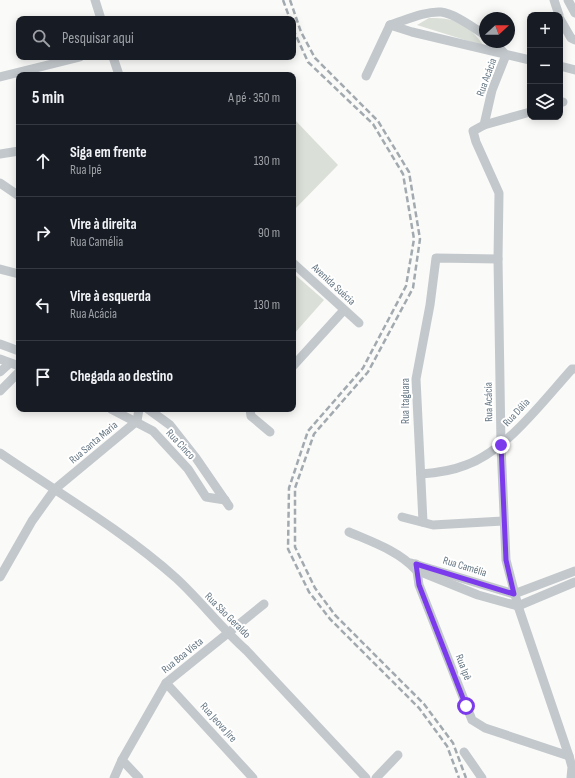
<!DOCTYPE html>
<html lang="pt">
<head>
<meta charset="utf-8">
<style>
	:root { --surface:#171b24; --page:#20242c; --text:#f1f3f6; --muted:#9ea1a6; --line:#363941 }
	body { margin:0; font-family:"Sofia Sans Condensed",sans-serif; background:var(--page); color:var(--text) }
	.controls { position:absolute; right:12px; top:12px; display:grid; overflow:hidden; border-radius:8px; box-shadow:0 2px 10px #0003 }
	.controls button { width:36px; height:36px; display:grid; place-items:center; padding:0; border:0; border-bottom:1px solid var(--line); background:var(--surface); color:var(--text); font:20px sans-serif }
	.compass { position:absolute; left:479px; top:12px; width:36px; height:36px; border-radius:50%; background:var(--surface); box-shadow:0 2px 10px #0003; rotate:69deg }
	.stop { position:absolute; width:12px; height:12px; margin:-9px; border:3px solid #7c3aed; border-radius:50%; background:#fff }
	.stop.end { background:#7c3aed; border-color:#fff; box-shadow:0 1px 4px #0008 }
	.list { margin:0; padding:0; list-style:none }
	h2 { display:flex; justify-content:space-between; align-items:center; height:52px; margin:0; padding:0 16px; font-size:17px }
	h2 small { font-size:13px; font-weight:400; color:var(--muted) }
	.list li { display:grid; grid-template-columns:26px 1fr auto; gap:12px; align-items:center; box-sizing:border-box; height:72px; padding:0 16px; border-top:1px solid var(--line) }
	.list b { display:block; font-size:15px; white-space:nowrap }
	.list p { margin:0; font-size:13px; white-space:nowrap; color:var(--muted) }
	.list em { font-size:13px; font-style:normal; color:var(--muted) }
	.icon { flex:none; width:22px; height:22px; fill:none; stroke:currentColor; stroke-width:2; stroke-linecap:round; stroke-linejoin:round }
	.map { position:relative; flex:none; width:575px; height:778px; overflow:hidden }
	.search { position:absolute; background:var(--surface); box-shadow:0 2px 10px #0003; left:16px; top:16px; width:280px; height:44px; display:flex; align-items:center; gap:10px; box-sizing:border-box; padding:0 14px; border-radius:8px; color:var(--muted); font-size:15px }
	.panel { position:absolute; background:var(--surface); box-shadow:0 2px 10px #0003; left:16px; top:72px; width:280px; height:340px; border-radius:8px }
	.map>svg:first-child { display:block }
</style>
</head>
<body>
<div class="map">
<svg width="575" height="778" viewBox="0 0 575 778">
	<rect width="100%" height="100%" fill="#fafaf8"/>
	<g fill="#dadfd7">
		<path d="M429,18C458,18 467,23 484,46L417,25Z"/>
		<polygon points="293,118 338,165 293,211"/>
		<polygon points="293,273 324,300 293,335"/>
	</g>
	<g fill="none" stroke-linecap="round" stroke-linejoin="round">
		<g stroke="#c3c8cc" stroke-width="9">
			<polyline points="95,0 101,19"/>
			<polyline points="554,0 559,15"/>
			<polyline points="568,0 575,13"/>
			<polyline points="560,19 571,38 575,40"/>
			<polyline points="390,25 412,32 530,60"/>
			<path d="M390,25C406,20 425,11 441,12C454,13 474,28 485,35"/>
			<polyline points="494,42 506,55 492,90 484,125 473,131 476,142 499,193 498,259 501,445 506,560 518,606 569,756 572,767 571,778"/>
			<polyline points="113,57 119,75"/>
			<polyline points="560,66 575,70"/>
			<polyline points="366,76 390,25"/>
			<polyline points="0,77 80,57"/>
			<polyline points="560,103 563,102"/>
			<polyline points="484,125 530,112"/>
			<polyline points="0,154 19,151"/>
			<polyline points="0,183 19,196"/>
			<polyline points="293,263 359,323"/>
			<polyline points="0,269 19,274"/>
			<polyline points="0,344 19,351"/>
			<polyline points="0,359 19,366"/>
			<polyline points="293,366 344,310"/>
			<polyline points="0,372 10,363"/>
			<polyline points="0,391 19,372"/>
			<polyline points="111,409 153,431 188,469 206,497 225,500"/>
			<polyline points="148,409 170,425 196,458 229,506"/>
			<polyline points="250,409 251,416 270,432"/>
			<path d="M0,453C60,494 122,530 176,578C201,601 221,628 246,650L366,778"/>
			<path d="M421,474C436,473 451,471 466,465C506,451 543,401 572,369H575"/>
			<polyline points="402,517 433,525 503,521"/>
			<polyline points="423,522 416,379 430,305 436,258 498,259"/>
			<path d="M349,532C372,542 399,551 416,570L478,595L518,606L575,582"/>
			<polyline points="411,563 514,594 575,571"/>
			<polyline points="416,564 419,585 472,720 485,728 569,756"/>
			<polyline points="0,577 32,521 55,489 137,421 139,409"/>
			<polyline points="166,683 253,778"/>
			<polyline points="464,752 482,778"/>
			<polyline points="114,778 122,760"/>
			<polyline points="139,778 122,760 166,683 264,604"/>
			<polyline points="376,778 398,755"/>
		</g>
		<g stroke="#a2aab0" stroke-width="2.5" stroke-dasharray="6 3" stroke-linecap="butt">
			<polyline points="283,0 290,19"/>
			<polyline points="290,0 301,32 315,58 378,121 409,172 420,239 413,288 368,372 314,434 295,488 295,547 315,588 335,615 424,704 453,743 466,778"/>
			<polyline points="293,29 308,62 373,124 403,174 414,239 406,286 363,368 308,431 289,488 288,549 309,592 330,619 419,708 447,746 459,778"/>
		</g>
	</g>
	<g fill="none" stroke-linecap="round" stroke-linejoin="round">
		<polyline stroke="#7c3aed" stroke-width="5" points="466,706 419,585 416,564 514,594 506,560 501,445"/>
	</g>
	<g text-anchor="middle" stroke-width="4" stroke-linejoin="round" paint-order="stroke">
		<g font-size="11" fill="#657683" stroke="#fff">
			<text transform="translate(486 77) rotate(-70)" y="4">Rua Acácia</text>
			<text transform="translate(334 284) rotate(43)" y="4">Avenida Suécia</text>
			<text transform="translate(405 401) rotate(-90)" y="4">Rua Itaguara</text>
			<text transform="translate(488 402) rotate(-91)" y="4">Rua Acácia</text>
			<text transform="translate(516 412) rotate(-47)" y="4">Rua Dália</text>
			<text transform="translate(93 442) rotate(-40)" y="4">Rua Santa Maria</text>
			<text transform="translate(181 444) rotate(47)" y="4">Rua Cinco</text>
			<text transform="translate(465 566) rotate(17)" y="4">Rua Camélia</text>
			<text transform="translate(228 615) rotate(45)" y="4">Rua São Geraldo</text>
			<text transform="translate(182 655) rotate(-39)" y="4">Rua Boa Vista</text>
			<text transform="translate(464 667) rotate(69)" y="4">Rua Ipê</text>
			<text transform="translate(219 722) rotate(48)" y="4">Rua Jeova Jire</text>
		</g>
	</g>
</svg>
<div class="controls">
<button>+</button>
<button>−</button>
<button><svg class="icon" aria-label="layers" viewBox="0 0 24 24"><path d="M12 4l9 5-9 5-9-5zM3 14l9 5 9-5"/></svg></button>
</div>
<svg class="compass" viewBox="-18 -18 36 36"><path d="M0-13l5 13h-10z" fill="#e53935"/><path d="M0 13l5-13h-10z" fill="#9ea1a6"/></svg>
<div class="stop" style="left:466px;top:706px"></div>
<div class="stop end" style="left:501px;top:445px"></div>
<div class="search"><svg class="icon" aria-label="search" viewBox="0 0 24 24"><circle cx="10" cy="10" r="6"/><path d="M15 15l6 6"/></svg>Pesquisar aqui</div>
<section class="panel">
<h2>5 min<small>A pé · 350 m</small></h2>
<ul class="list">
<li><svg class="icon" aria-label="ahead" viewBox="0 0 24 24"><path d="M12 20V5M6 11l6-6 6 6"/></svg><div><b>Siga em frente</b><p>Rua Ipê</p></div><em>130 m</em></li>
<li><svg class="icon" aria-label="right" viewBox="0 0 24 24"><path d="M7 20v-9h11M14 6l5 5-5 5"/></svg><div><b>Vire à direita</b><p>Rua Camélia</p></div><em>90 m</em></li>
<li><svg class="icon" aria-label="left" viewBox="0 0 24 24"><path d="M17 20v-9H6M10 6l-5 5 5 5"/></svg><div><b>Vire à esquerda</b><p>Rua Acácia</p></div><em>130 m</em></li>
<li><svg class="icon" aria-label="arrive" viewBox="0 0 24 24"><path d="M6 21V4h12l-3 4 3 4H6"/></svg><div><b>Chegada ao destino</b></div></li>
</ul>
</section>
</div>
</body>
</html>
